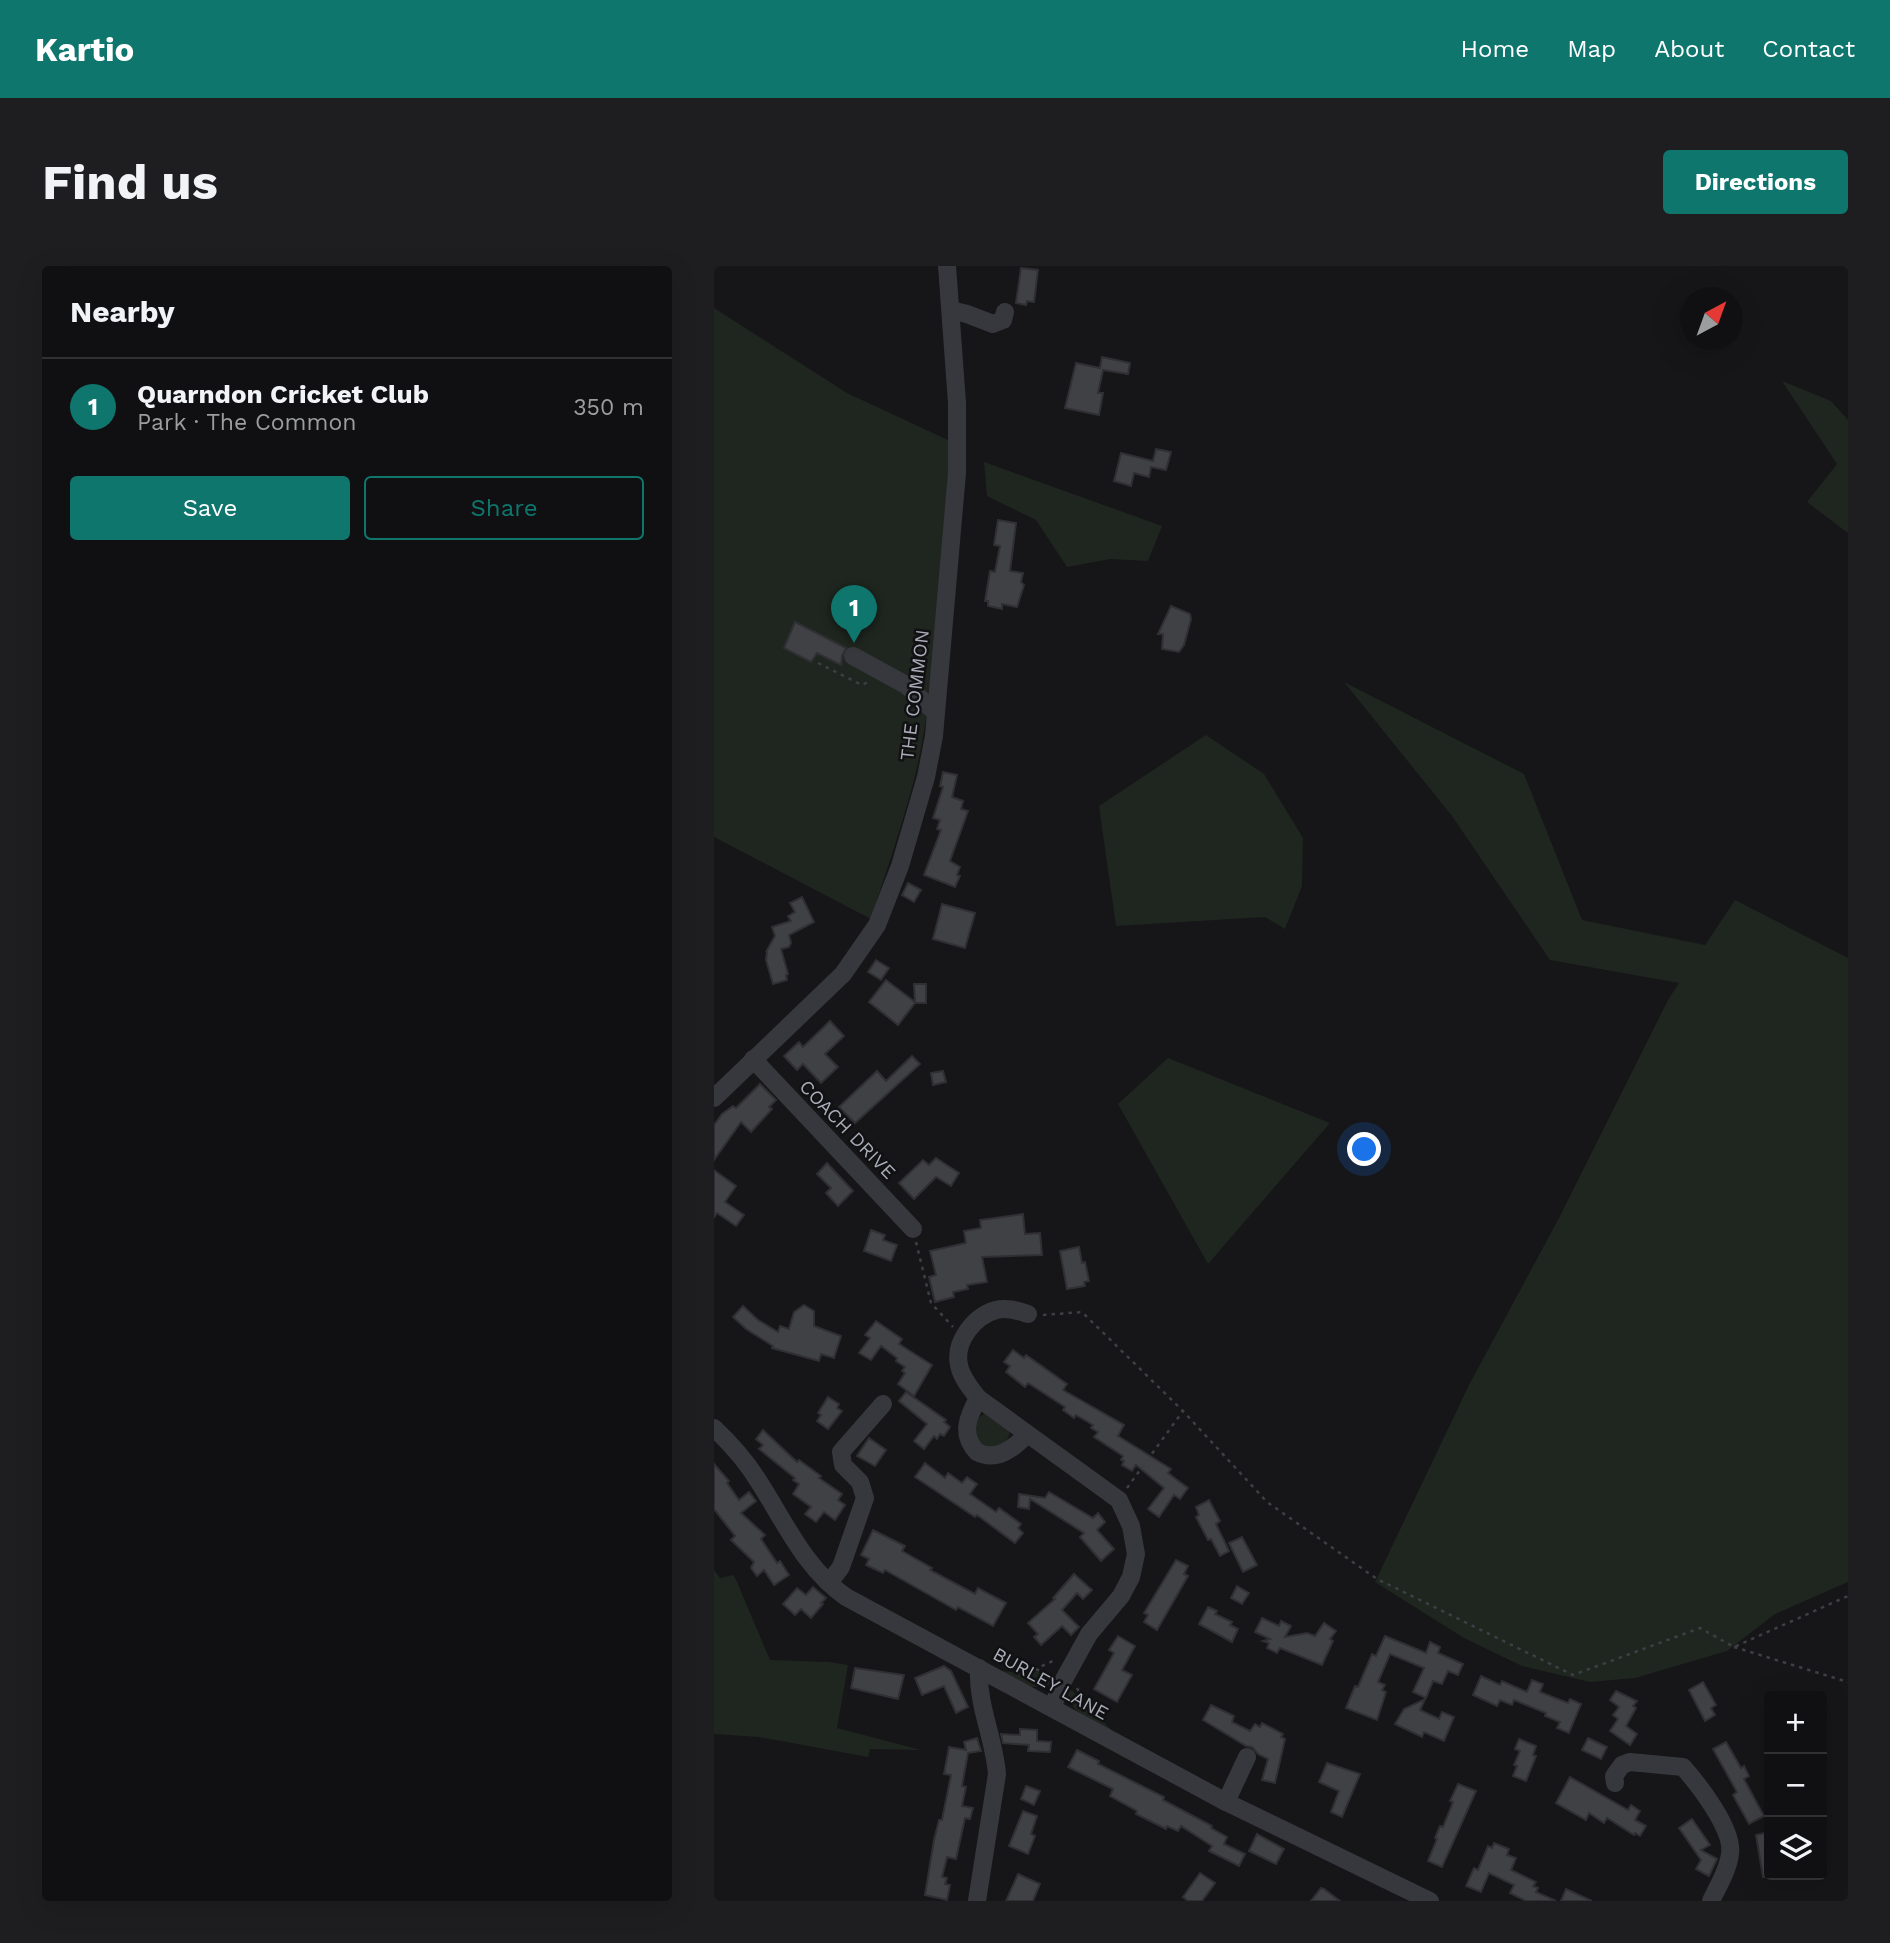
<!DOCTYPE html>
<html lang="en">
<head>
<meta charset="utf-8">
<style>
	:root { --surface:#101012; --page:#1e1e20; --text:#f1f3f6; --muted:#9c9d9f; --line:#303032; --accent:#0f766e }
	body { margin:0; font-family:"Work Sans",sans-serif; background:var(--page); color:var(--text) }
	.controls { position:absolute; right:21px; bottom:21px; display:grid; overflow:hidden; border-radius:7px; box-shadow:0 7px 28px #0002 }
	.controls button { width:63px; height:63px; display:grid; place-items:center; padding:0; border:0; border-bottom:2px solid var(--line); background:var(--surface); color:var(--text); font:35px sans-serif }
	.compass { position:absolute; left:966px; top:21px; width:63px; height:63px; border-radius:50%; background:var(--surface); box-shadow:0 7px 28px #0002; rotate:41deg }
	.you { position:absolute; left:651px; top:884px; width:24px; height:24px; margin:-18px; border:5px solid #fff; border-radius:50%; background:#1a73e8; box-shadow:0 0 0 10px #1a73e833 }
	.badge { display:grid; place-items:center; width:46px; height:46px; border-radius:50%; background:var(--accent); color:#fff; font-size:23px; font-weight:700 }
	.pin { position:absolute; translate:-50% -58px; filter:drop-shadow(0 2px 4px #0008) }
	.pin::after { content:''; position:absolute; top:37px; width:24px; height:21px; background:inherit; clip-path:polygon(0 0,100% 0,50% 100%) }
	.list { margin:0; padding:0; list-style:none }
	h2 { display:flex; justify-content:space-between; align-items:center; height:91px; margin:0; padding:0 28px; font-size:30px }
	h2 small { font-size:23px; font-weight:400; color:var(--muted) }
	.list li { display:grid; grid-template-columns:46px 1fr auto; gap:21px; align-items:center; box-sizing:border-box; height:98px; padding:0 28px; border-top:2px solid var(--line) }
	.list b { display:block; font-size:26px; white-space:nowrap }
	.list p { margin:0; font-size:23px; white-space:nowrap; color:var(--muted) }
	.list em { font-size:23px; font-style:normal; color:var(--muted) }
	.actions { display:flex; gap:14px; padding:21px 28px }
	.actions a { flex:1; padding:16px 0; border:2px solid var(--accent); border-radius:7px; text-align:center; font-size:24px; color:var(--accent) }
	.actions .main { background:var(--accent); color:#fff }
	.icon { flex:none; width:38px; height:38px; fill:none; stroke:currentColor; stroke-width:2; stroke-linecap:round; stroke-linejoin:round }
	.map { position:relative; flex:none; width:1134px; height:1635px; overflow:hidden; border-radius:7px }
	header { display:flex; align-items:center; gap:42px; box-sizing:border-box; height:98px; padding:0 35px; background:var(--accent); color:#fff }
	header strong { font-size:33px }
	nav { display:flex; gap:38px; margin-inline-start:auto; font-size:24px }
	.intro { display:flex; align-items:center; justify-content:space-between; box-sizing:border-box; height:168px; padding:0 42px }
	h1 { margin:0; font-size:49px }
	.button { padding:18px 32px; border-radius:7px; background:var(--accent); color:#fff; font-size:24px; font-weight:700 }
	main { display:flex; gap:42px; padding:0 42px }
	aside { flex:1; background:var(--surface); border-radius:7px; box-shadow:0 7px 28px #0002 }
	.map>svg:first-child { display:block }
</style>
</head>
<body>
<header>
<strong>Kartio</strong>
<nav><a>Home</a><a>Map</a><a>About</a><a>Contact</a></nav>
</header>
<div class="intro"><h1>Find us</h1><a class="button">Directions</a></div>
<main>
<aside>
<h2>Nearby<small></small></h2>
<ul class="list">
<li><span class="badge">1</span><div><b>Quarndon Cricket Club</b><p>Park · The Common</p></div><em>350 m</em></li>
</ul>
<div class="actions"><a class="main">Save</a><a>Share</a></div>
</aside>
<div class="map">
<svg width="1134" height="1635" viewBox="0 0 1134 1635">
	<rect width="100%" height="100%" fill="#161618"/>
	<g fill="#1e261f">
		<path d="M0,42L133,127L236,175C235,233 230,289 225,346C219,401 214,456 201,510C189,558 172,605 157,653L0,571Z"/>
		<polygon points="1068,115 1117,135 1134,154 1134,267 1093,236 1123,198"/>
		<polygon points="270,196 448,260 434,295 396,293 353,301 322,254 273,230"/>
		<polygon points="630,416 810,508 868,654 991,679 1021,634 1134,692 1134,1316 1061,1348 1013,1385 921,1412 876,1416 808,1400 750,1372 661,1316 755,1119 845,952 954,734 965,717 836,694 738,550"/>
		<polygon points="492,469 550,508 589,572 588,620 571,663 551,651 402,660 385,540"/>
		<polygon points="454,792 616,857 494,998 404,838"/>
		<path d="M271,1148L296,1165C295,1181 275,1184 263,1177L260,1162L266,1150Z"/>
		<polygon points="0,1304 6,1312 20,1309 56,1394 115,1396 134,1399 123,1462 207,1484 156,1483 154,1491 45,1471 0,1468"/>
		<path d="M287,1405L308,1407L322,1405L342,1415C319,1429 307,1416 287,1405Z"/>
		<path d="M353,1421C370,1433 385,1453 402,1468C383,1457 351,1447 353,1421Z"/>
	</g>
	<g fill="#404145" stroke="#303034" stroke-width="2">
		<polygon points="307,2 324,4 320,36 313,35 312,39 302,37"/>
		<polygon points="388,91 416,97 414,108 389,104 384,127 389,127 385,149 351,142 362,97 386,102"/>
		<polygon points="442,183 457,186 452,204 437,201 435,211 420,207 417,220 400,215 407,187 439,195"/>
		<polygon points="284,254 302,257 296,305 309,307 307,316 310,319 303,341 288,338 288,343 274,340 274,335 271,335 276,305 281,306 286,280 280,279"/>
		<polygon points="457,340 476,348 477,353 470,379 465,386 448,383 449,368 444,368"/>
		<polygon points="81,356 132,382 128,390 127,399 103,387 97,396 70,382"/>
		<polygon points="229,506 243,509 238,531 249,535 247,543 254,545 236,595 246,601 243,609 246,610 241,621 210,609 227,564 223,563 226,554 219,552 229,521 226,520"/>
		<polygon points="194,617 207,624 200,636 188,629"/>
		<polygon points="88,631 100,656 75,669 77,677 75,681 67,683 74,708 72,709 73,714 59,718 52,694 53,685 52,686 61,670 58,661 77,655 74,650 81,646 76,637"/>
		<polygon points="228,638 261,647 251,682 219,673"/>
		<polygon points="162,694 175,702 167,714 154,706"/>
		<polygon points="172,714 201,736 200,718 212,718 212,737 201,737 184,759 155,736"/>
		<polygon points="116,755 130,770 111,788 124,801 107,817 89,798 83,804 70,790 85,776 89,781"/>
		<polygon points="198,790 206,798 141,857 125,841 163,805 172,815"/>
		<polygon points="229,805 232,816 219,819 217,807"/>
		<polygon points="46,818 62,834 55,841 58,843 37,866 27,856 0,894 0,859 8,848 19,840 22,842"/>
		<polygon points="222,892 245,907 237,920 222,911 200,933 185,917 209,894 215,899"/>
		<polygon points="113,897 139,925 124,940 112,927 117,922 103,908"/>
		<polygon points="0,904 22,920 11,936 30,949 22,960 3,947 0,951"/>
		<polygon points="309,948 311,968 326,967 328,989 268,991 273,1016 253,1019 254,1023 239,1026 240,1031 221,1036 215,1011 222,1009 216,985 252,977 250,965 267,962 266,954"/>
		<polygon points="157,964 171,969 169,974 183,979 177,995 150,985"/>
		<polygon points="365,981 368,997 371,996 375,1015 370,1016 371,1020 353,1023 346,985"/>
		<polygon points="90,1039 100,1045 100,1060 127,1070 120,1092 107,1088 105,1095 58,1082 59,1080 32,1063 19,1051 29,1040 44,1054 64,1066 66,1060 75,1063 80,1046"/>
		<polygon points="162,1055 188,1073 185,1078 218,1099 200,1130 184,1118 191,1107 188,1105 191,1101 182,1095 183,1092 167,1080 157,1094 145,1087 156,1072 151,1069"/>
		<polygon points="299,1084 310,1092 312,1089 353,1118 349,1124 410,1159 404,1170 457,1203 454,1207 474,1222 466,1233 460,1229 445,1251 434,1243 450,1222 422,1199 418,1205 408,1199 410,1195 407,1194 409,1190 380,1171 384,1166 377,1162 379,1159 362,1149 360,1152 349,1144 351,1141 314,1117 311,1121 292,1106 296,1100 290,1096"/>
		<polygon points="192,1126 232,1154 230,1156 236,1161 230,1170 226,1168 223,1173 220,1170 210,1183 200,1175 213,1158 185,1135"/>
		<polygon points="114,1131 125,1138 123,1142 128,1145 114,1163 103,1155 107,1149 104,1147"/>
		<polygon points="49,1164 83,1196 85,1194 107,1210 105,1212 128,1228 124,1234 131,1239 121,1254 110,1246 102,1256 91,1248 97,1241 79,1228 85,1218 79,1214 81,1212 45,1183 49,1179 42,1173"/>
		<polygon points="155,1172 172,1184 161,1200 143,1190"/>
		<polygon points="211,1197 231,1212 234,1207 248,1217 253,1211 263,1218 256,1228 282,1246 285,1242 307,1258 304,1262 309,1267 301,1277 263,1249 261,1251 201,1211"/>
		<polygon points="0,1198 15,1215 13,1217 25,1234 35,1226 42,1235 27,1247 51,1269 47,1273 63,1297 66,1295 75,1309 60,1319 50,1304 43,1310 37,1302 40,1296 17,1274 21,1270 0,1243"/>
		<polygon points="335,1226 379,1252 384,1247 391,1256 383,1264 400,1283 387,1295 366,1271 370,1267 316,1233 315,1243 304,1241 305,1228 331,1232"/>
		<polygon points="495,1234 506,1255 502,1258 515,1285 506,1290 497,1273 494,1274 482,1251 485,1249 482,1241"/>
		<polygon points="159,1264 191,1280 188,1285 218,1302 216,1304 261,1328 264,1322 292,1337 279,1360 244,1341 242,1344 171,1304 169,1307 152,1299 155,1293 147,1289"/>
		<polygon points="528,1271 543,1299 529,1306 515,1277"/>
		<polygon points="462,1294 474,1300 470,1308 474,1310 443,1364 430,1356 434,1349 430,1347"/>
		<polygon points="360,1308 378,1324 369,1333 363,1327 348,1344 365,1361 357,1369 348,1360 327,1379 320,1371 324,1368 314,1357 341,1333 339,1332"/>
		<polygon points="523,1320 535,1327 528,1338 517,1332"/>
		<polygon points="99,1321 112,1332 107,1337 109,1338 97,1352 87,1343 81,1349 69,1338 83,1322 92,1329"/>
		<polygon points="494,1341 503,1345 501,1348 518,1356 516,1359 524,1363 518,1376 485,1358"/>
		<polygon points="548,1352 565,1360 567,1355 577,1360 571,1371 593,1367 601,1370 610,1357 622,1365 616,1373 619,1375 608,1399 566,1382 563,1387 553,1382 555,1377 549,1375 556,1373 541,1366"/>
		<polygon points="404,1370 421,1380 408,1404 418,1409 403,1436 380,1423 400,1387 395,1384"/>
		<polygon points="671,1370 712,1387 716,1376 726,1381 724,1387 749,1398 744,1409 734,1405 728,1418 719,1415 712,1432 699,1426 710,1402 676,1388 664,1416 671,1419 668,1424 672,1426 663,1454 632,1442 641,1420 644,1421 658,1388 662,1390"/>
		<polygon points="230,1400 237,1405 254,1441 242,1447 230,1420 208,1429 201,1412"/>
		<polygon points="141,1402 190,1409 184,1433 137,1422"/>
		<polygon points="767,1410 786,1419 788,1415 813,1426 818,1414 829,1418 826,1426 854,1437 856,1433 867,1438 855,1467 843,1462 846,1456 831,1450 832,1447 800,1434 798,1439 786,1434 783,1440 759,1429"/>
		<polygon points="989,1416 1002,1439 997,1442 1001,1449 991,1455 975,1424"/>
		<polygon points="902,1425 923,1435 919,1440 922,1442 912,1460 923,1468 916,1479 896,1465 904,1453 899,1449 905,1441 896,1434"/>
		<polygon points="711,1433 706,1444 725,1453 728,1446 740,1451 730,1475 710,1466 708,1471 681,1458 690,1443"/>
		<polygon points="497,1439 520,1450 518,1456 536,1465 541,1458 546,1461 548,1457 569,1468 567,1471 571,1473 561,1517 548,1514 554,1493 544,1488 538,1481 532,1480 489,1454"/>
		<polygon points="306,1463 323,1464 323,1475 337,1476 336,1486 314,1485 315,1479 289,1477 287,1468 306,1469"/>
		<polygon points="263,1472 267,1485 254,1487 248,1520 252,1521 248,1540 259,1542 256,1553 251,1552 242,1593 233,1591 228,1611 233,1612 231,1618 236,1619 233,1634 211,1629 220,1574 225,1554 228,1554 237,1509 230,1508 235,1481 252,1484 250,1476"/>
		<polygon points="874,1472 893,1481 887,1493 868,1484"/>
		<polygon points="805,1473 822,1480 819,1489 822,1490 812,1515 799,1510 803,1500 800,1499 806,1485 801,1483"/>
		<polygon points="1012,1476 1027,1502 1030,1500 1035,1510 1030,1513 1050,1550 1035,1558 1019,1529 1023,1526 999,1483"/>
		<polygon points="363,1484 385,1495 384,1498 450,1531 449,1534 498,1560 497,1562 513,1571 510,1578 531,1588 525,1600 495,1585 498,1580 467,1560 464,1565 453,1560 452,1563 422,1548 423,1545 396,1530 399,1523 354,1501"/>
		<polygon points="613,1497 646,1508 628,1551 617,1546 625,1525 605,1516"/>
		<polygon points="856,1511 914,1544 917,1539 926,1545 921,1554 932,1560 926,1570 921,1567 920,1569 893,1552 890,1557 875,1547 872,1554 842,1537"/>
		<polygon points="744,1518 762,1525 728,1601 714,1595 723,1573 721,1572 726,1560 729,1561 739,1536 736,1535"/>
		<polygon points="312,1520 326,1525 320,1539 307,1533"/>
		<polygon points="309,1545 323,1550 317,1568 321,1570 314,1588 295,1580"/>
		<polygon points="978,1553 996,1579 987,1584 1003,1593 995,1610 982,1603 987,1594 965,1562"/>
		<polygon points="1055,1566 1055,1610 1049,1611 1042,1569"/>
		<polygon points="543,1568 570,1583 562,1598 535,1585"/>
		<polygon points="780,1577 795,1583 793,1589 802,1592 797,1604 822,1616 819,1620 824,1622 822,1626 842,1635 812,1635 796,1627 800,1619 775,1607 767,1626 752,1620 760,1602 764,1604 774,1580 778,1582"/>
		<polygon points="486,1607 501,1617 488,1635 474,1635 469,1631"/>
		<polygon points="304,1608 326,1618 319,1635 292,1635"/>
		<polygon points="607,1622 610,1623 626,1635 597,1635"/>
		<polygon points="852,1623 878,1635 847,1635"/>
	</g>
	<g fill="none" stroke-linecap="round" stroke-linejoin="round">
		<g stroke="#3d3f44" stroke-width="2.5" stroke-dasharray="3.5 5" stroke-linecap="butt">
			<polyline points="104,397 148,419 154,416"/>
			<polyline points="202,976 217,1037 239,1061"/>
			<polyline points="329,1049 368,1046 469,1145 553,1236 663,1313 859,1409 986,1362 1020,1381 1134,1330"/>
			<polyline points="413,1222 469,1145"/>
			<polyline points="1020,1381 1134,1416"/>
			<polyline points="322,1403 335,1410"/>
			<polyline points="303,1405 319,1404 343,1393"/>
			<polyline points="363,1422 370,1436 382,1447"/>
		</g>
		<g stroke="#37383d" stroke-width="18">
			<polyline points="237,44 253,48 279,58 289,54 291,46"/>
			<polyline points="139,390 192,419 221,446"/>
			<polyline points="39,793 199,963"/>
			<polyline points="0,832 129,708 163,659 186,600 212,511 220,470 243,207 243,137 233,0"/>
			<path d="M314,1048C304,1045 293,1041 282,1044C260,1050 240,1076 245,1099C247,1111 257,1123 264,1132L405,1234L417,1260L422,1288L417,1311L407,1330L375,1368L348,1417L338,1442"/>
			<path d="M264,1132C254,1151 246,1168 263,1186C282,1196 301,1182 313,1168"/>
			<path d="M0,1162C17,1178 33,1196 45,1216C71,1256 91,1303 132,1331L512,1536L716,1635"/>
			<polyline points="115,1317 127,1301 151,1232 146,1216 129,1199 127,1186 169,1138"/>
			<path d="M901,1517L900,1510L908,1499L916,1496L969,1501C985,1519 1020,1564 1016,1588C1014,1604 1004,1620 997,1635"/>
			<polyline points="512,1536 533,1491"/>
			<path d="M263,1635L283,1508C280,1471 263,1439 265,1402"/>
		</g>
	</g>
	<g text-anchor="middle" stroke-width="5" stroke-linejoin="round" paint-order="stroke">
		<g font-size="19" fill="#a8adb8" stroke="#111113">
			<text transform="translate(200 429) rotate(-83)" y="7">THE COMMON</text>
			<text transform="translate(134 863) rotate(46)" y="7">COACH DRIVE</text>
			<text transform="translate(337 1417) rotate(29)" y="7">BURLEY LANE</text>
		</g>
	</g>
</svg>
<div class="controls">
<button>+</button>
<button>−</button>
<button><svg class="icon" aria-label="layers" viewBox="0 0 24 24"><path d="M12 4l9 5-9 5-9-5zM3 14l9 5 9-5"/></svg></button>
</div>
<svg class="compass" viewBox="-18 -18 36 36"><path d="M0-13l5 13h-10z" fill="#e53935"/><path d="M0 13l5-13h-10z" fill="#9c9d9f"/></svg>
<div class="you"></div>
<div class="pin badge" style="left:140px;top:377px">1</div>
</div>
</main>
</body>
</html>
